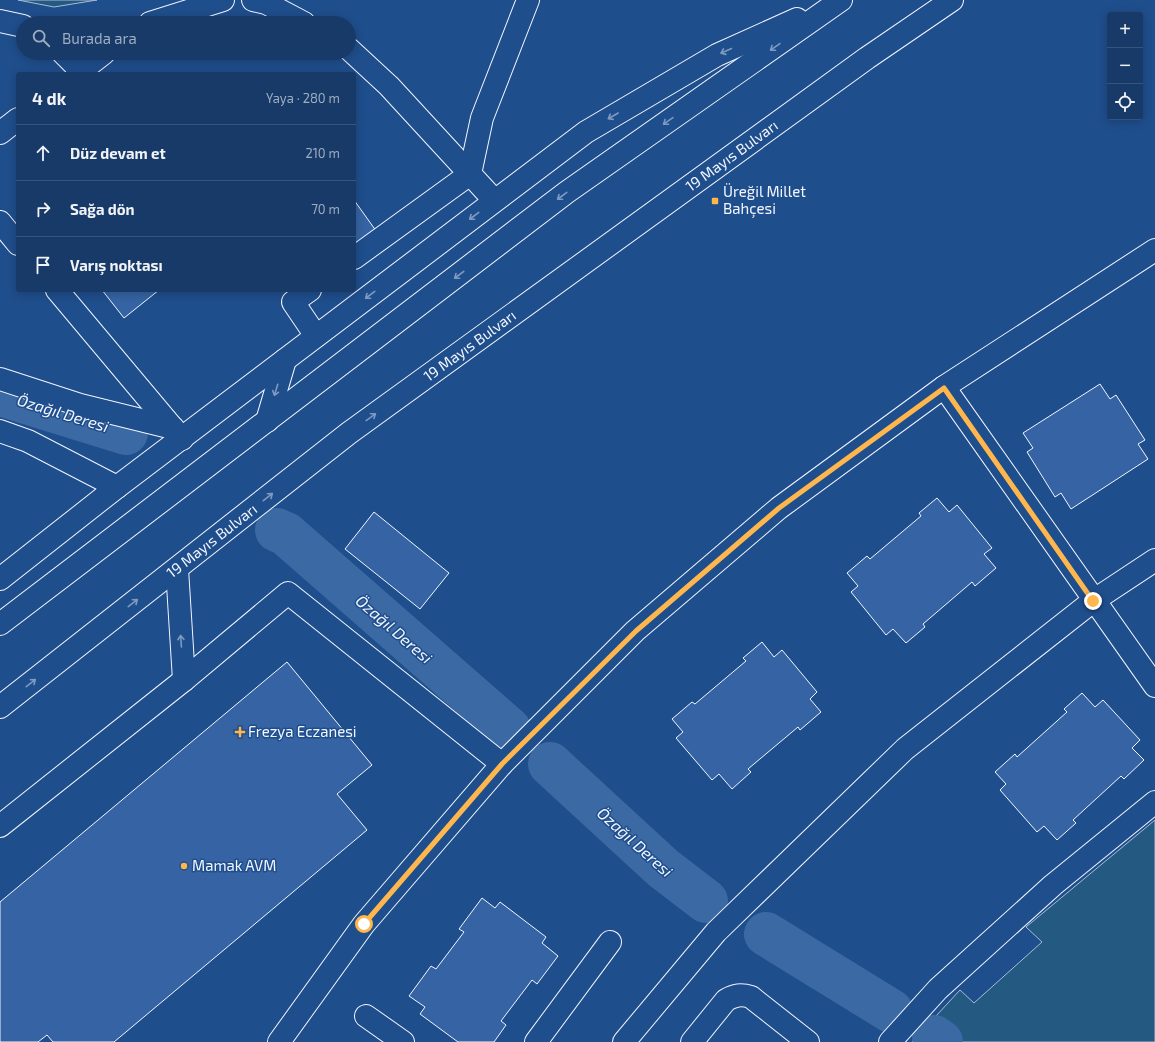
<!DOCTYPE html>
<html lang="tr">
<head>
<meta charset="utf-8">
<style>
	:root { --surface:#173a69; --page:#20416f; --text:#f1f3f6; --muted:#9eadc0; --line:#36547d }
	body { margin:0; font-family:"Exo 2",sans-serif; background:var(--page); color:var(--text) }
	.controls { position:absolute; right:12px; top:12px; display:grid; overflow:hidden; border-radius:4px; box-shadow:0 2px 10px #0003 }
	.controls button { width:36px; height:36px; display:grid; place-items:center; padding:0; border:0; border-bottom:1px solid var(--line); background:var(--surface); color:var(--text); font:20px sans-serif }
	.stop { position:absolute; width:12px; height:12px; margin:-9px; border:3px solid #ffb74d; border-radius:50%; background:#fff }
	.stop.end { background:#ffb74d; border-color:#fff; box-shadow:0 1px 4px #0008 }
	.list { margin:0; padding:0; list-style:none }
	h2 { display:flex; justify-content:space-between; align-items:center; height:52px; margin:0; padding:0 16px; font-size:17px }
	h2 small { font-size:13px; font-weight:400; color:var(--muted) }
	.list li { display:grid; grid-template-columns:26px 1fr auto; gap:12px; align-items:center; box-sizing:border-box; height:56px; padding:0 16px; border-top:1px solid var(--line) }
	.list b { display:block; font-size:15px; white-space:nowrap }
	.list em { font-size:13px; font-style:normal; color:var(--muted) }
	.icon { flex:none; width:22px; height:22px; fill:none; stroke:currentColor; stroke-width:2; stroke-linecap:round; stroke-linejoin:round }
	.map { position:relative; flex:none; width:1155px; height:1042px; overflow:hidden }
	.search { position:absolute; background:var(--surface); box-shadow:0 2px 10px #0003; left:16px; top:16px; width:340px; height:44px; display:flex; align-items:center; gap:10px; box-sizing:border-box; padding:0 14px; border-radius:22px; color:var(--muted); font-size:15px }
	.panel { position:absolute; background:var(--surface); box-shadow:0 2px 10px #0003; left:16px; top:72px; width:340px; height:220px; border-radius:4px }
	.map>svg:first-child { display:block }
</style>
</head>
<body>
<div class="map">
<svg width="1155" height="1042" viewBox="0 0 1155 1042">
	<rect width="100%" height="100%" fill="#1f4e8c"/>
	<g fill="#245a82" stroke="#a8bbd7">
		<polygon points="18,0 97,0 54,7"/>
		<polygon points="1155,820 1155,1042 912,1042 960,990 974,1003 1042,942 1026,927"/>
	</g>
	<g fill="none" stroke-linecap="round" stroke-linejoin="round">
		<g stroke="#3b69a3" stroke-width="44">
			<polyline points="0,394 126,433"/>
			<polyline points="277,530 286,534 509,729"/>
			<polyline points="550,764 663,868 706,901"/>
			<polyline points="766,934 891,1011"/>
			<polyline points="934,1037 941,1042"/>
		</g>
	</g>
	<g fill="#3563a3" stroke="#f2f6ff">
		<polygon points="354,200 379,235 354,253"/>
		<polygon points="102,290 159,290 124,318"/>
		<polygon points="1100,384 1110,399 1116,395 1145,440 1138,444 1148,459 1071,509 1061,493 1055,497 1027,452 1033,448 1023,433"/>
		<polygon points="937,498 949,512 957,505 992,548 984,554 996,568 975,586 972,582 923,624 925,627 906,643 893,629 886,635 851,592 858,586 847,573 867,556 870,559 921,516 919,513"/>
		<polygon points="374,512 449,573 420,609 345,549"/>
		<polygon points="762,642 774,657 782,650 817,692 810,699 821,712 800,730 798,727 748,769 751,772 732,789 719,774 712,780 676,738 683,732 672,719 692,702 695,704 746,661 743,658"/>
		<polygon points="287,662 372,765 337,794 367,830 114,1042 53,1042 47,1035 38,1042 0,1042 0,902"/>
		<polygon points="1082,693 1095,707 1103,700 1140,740 1132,748 1144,760 1124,779 1121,776 1073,820 1076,823 1057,840 1044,826 1037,832 1000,790 1006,784 995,772 1015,754 1017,757 1067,712 1064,709"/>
		<polygon points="482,898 495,908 500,902 546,937 542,943 558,956 537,984 532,980 501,1021 506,1025 494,1042 458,1042 420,1014 425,1007 409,996 431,966 436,969 464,932 459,929"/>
	</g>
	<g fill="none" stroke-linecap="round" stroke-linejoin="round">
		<defs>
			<g id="minor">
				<polyline points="253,0 266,3 304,23"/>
				<polyline points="0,21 23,26"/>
				<polyline points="150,23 223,0"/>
				<polyline points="349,49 389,86 494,200"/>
				<polyline points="63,53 81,71"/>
				<polyline points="77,74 104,53"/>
				<polyline points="0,133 18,119"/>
				<polyline points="0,222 18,244"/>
				<polyline points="354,258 470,174 482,118 528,0"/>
				<polyline points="57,290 182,439"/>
				<polyline points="310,290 293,302 316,336"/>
				<polyline points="0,379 80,405 173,428"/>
				<polyline points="944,387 1155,686"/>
				<polyline points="0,431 28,441 117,487"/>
				<polyline points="177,569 184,680"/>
				<polyline points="0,826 184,680 288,593 502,764"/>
				<polyline points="366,1016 403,1042"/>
				<polyline points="279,1042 364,924 502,764 635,631 779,508 944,387 1155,250"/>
				<polyline points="536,1042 610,942"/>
				<polyline points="624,1042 716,932 905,749 1093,601 1155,560"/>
				<path d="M692,1042L726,1000C735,995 741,994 751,997L808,1042"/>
				<polyline points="890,1042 938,989 1053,885 1155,802"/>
			</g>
			<g id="highway">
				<polyline points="267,421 285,360"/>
				<polyline points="0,579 117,487 586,132 717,55 797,19"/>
				<polyline points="0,624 567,192 841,0"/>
				<polyline points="0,707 349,433 867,58 952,0"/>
			</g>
		</defs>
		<use href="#minor" stroke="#f2f6ff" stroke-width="24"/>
		<use href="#highway" stroke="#f2f6ff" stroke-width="24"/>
		<use href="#minor" stroke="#1f4e8c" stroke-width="22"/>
		<use href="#highway" stroke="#1f4e8c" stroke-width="22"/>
	</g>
	<defs><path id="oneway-shaft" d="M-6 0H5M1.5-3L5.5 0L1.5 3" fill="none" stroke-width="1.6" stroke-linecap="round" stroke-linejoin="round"/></defs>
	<g stroke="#7e9ac0">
		<use href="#oneway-shaft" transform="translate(775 47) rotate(145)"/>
		<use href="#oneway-shaft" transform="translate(726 51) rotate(156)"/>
		<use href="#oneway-shaft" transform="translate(613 116) rotate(150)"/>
		<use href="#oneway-shaft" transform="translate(668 121) rotate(145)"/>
		<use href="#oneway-shaft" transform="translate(562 196) rotate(143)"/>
		<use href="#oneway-shaft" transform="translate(474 216) rotate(143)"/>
		<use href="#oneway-shaft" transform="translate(459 275) rotate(143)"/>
		<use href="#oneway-shaft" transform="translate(370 295) rotate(143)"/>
		<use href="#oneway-shaft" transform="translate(276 390) rotate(107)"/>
		<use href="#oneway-shaft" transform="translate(371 417) rotate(-36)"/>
		<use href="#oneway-shaft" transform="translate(268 497) rotate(-38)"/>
		<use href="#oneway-shaft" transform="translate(133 603) rotate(-38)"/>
		<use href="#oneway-shaft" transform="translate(181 641) rotate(-94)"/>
		<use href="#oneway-shaft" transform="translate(31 683) rotate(-38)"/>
	</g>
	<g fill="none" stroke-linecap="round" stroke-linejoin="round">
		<polyline stroke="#ffb74d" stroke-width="5" points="364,924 502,764 636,631 779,508 944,388 1093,601"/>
	</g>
	<g fill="#ffb74d" stroke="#1f4e8c" stroke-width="1.5">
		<rect x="711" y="197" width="8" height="8" rx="2"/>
		<path d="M238 726h4v4h4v4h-4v4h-4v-4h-4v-4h4z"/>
		<circle cx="184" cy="866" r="4"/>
	</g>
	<g text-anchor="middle" stroke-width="3" stroke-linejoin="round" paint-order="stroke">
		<g font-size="15" fill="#f2f6ff" stroke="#1f4e8c">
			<text transform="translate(732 156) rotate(-36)" y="5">19 Mayıs Bulvarı</text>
			<text transform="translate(470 346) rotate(-36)" y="5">19 Mayıs Bulvarı</text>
			<text transform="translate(212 541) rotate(-38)" y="5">19 Mayıs Bulvarı</text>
		</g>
		<g font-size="15" fill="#f2f6ff" stroke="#1f4e8c" text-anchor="start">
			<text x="723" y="197">Üreğil Millet<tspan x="723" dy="17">Bahçesi</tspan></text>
			<text x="248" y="737">Frezya Eczanesi</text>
			<text x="192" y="871">Mamak AVM</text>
		</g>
		<g font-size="16" font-style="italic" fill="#f2f6ff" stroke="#1f4e8c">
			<text transform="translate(63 413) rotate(17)" y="6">Özağıl Deresi</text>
			<text transform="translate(394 629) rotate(41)" y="6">Özağıl Deresi</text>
			<text transform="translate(635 842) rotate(42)" y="6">Özağıl Deresi</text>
		</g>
	</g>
</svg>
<div class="controls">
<button>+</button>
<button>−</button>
<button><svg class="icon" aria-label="locate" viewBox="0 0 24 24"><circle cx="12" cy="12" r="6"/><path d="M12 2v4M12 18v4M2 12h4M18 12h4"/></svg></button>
</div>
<div class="stop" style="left:364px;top:924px"></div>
<div class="stop end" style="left:1093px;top:601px"></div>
<div class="search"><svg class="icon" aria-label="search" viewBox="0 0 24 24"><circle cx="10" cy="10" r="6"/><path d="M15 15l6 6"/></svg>Burada ara</div>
<section class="panel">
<h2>4 dk<small>Yaya · 280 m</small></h2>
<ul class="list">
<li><svg class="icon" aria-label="ahead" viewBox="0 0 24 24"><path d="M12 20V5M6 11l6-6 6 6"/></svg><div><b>Düz devam et</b></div><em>210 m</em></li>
<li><svg class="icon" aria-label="right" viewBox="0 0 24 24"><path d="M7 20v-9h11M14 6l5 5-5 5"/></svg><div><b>Sağa dön</b></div><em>70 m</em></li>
<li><svg class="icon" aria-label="arrive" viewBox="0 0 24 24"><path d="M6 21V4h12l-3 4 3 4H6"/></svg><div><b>Varış noktası</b></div></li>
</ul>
</section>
</div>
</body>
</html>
